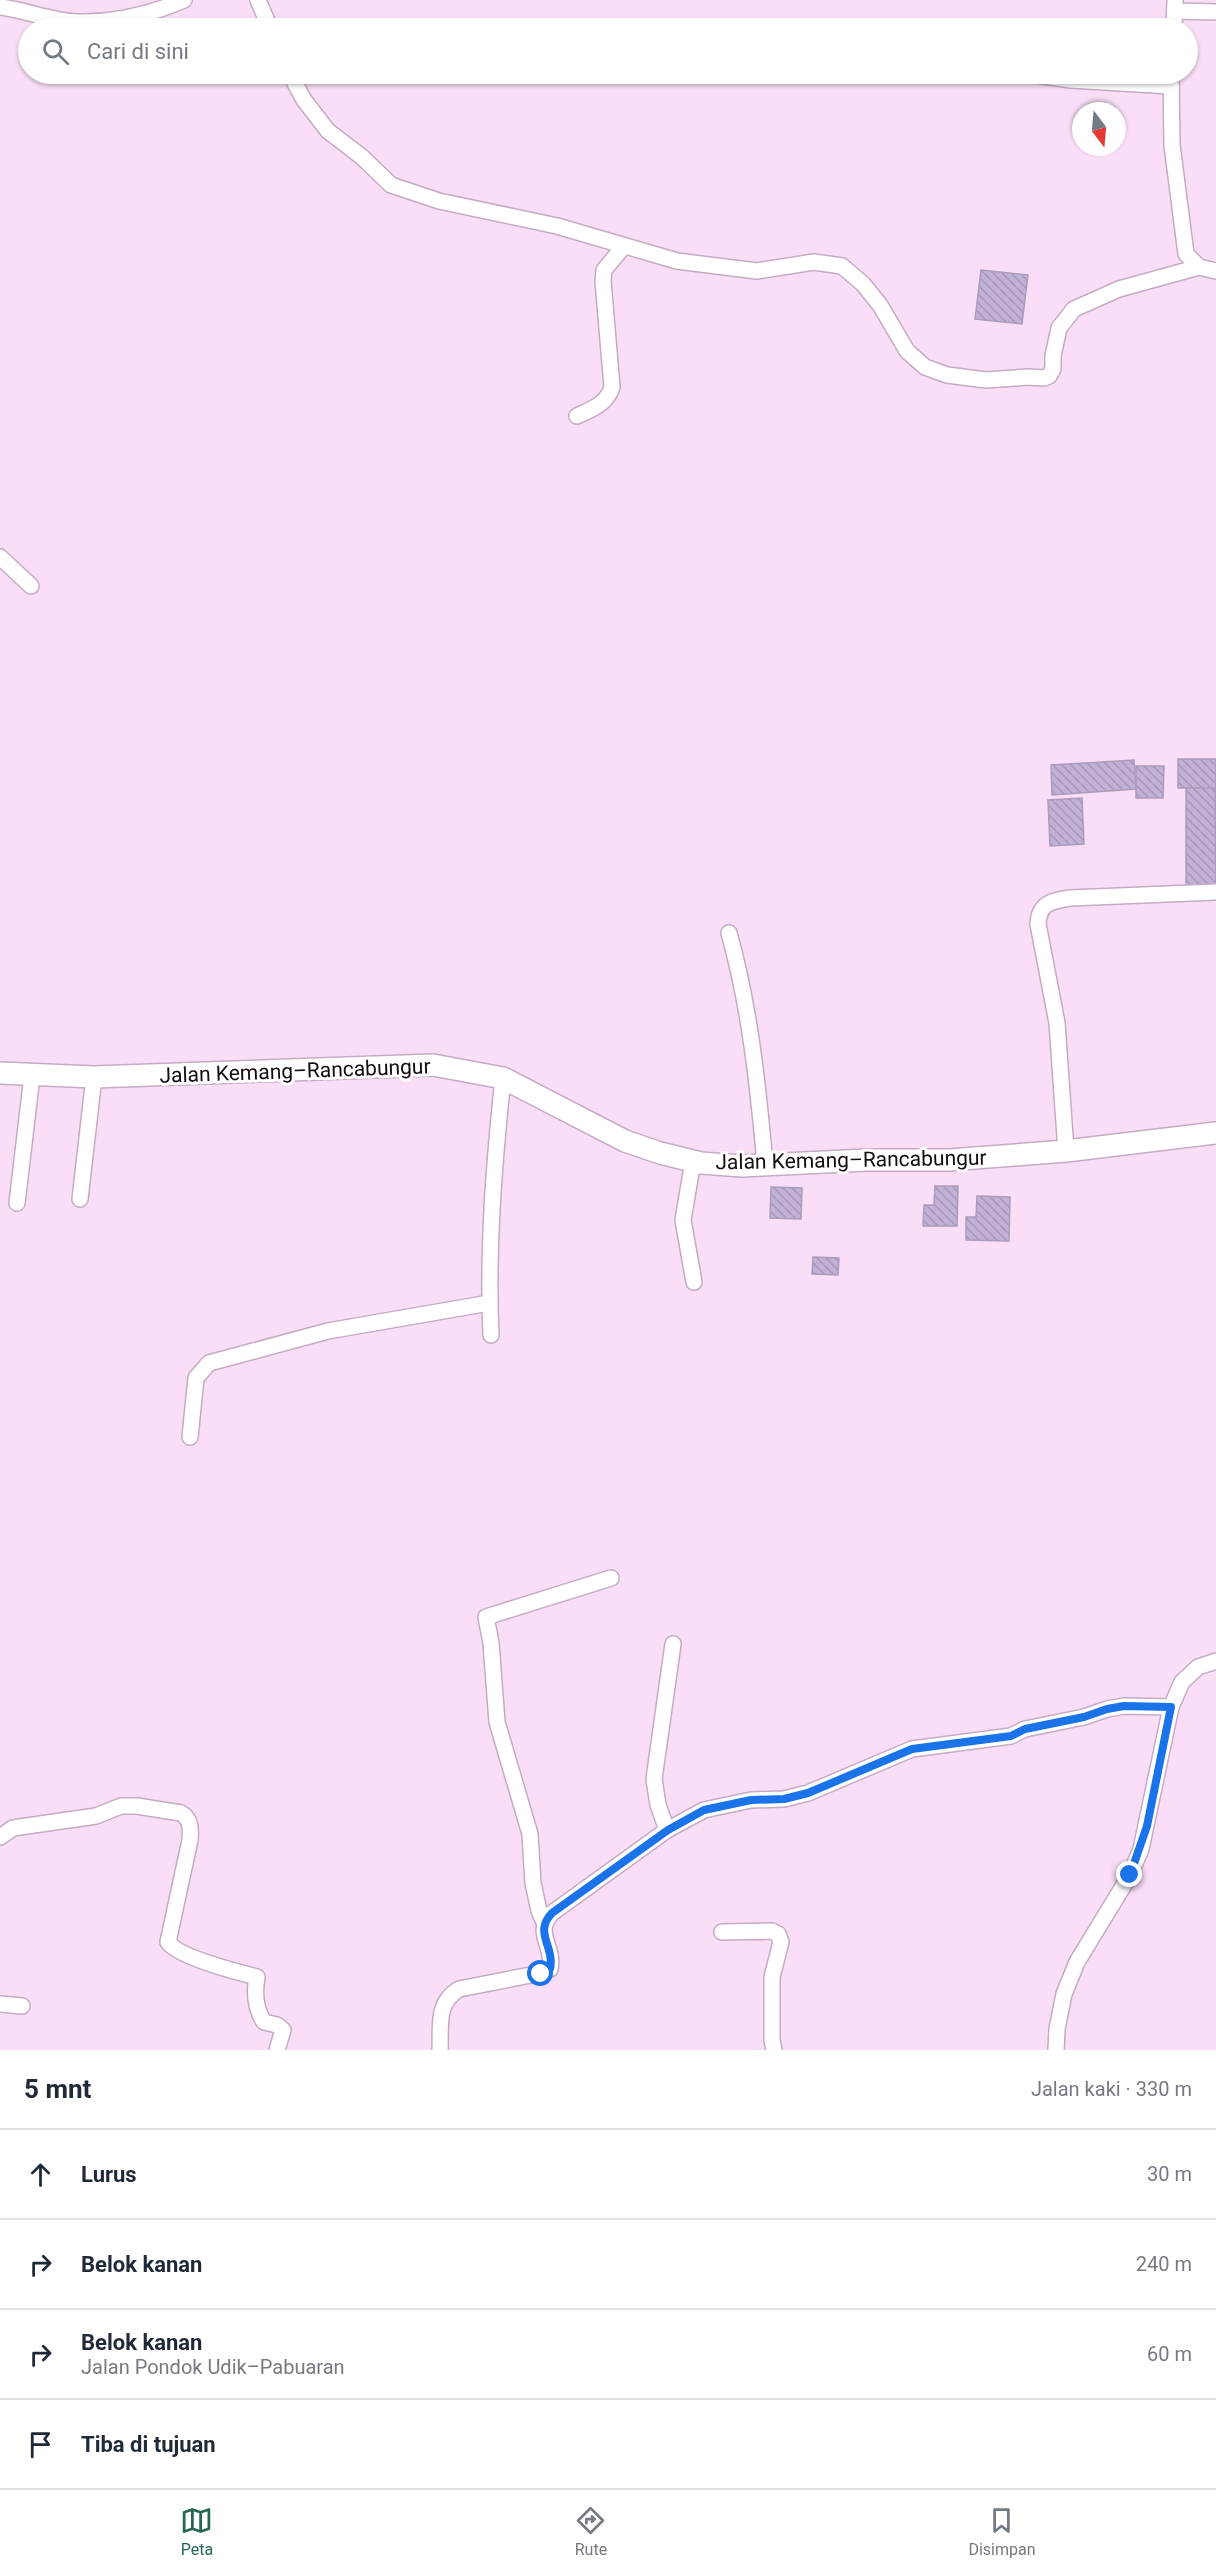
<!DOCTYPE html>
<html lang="id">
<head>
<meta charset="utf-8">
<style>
	:root { --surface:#fff; --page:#f6f6f7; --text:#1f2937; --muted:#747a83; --line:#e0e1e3; --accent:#256655 }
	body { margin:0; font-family:Roboto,sans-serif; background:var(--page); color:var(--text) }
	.compass { position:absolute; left:1072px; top:102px; width:54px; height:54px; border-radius:50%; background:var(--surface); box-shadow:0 2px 4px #0004; rotate:164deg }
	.stop { position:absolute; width:18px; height:18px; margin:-14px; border:4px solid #1a73e8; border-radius:50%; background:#fff }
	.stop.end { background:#1a73e8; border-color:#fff; box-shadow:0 2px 6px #0008 }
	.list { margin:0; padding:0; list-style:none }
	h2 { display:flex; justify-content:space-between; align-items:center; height:78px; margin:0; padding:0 24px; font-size:26px }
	h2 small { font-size:20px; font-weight:400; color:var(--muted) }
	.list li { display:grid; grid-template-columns:39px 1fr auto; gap:18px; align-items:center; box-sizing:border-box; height:90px; padding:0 24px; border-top:2px solid var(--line) }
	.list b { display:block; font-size:22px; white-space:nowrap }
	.list p { margin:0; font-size:20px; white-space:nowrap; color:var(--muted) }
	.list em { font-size:20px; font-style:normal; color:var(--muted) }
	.icon { flex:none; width:33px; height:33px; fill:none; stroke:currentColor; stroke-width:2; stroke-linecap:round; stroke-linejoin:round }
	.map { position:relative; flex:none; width:1216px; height:2050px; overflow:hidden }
	.search { position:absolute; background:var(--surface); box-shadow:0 2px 4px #0004; left:18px; right:18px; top:18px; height:66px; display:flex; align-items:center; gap:15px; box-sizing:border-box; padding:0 21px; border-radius:33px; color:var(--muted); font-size:22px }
	.sheet { height:438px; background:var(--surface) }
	nav { display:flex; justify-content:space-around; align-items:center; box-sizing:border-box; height:84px; border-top:2px solid var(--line); background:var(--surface); font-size:16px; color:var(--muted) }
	nav a { display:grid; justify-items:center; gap:3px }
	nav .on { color:var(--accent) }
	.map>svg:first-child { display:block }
</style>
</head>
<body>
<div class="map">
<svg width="1216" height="2050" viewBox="0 0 1216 2050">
	<defs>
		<pattern id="building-back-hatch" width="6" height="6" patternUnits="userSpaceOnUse" patternTransform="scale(1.5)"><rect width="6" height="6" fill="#c2b1d6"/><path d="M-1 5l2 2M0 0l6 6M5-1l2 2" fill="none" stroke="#a697b7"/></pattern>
	</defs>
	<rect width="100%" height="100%" fill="#faddf7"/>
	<g fill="url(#building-back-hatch)" stroke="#aa9cbb" stroke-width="1.5">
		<polygon points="981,270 1028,275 1022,324 975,319"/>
		<polygon points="1178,759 1216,759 1216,875 1215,788 1178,788"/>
		<polygon points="1134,760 1136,789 1052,795 1051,765"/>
		<polygon points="1136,766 1164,766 1163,798 1136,798"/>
		<polygon points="1186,788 1215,788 1216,894 1186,894"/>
		<polygon points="1082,798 1084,844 1050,846 1048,800"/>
		<polygon points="935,1186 958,1186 957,1226 923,1226 924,1205 934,1205"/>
		<polygon points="771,1187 802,1188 801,1219 770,1218"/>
		<polygon points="977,1196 1010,1197 1009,1241 966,1240 966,1217 976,1217"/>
		<polygon points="813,1257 839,1258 838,1275 812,1274"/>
	</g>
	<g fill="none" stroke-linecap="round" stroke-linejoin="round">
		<defs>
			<g id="street">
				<polyline points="258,0 270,28"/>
				<path d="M0,7C26,10 51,21 77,22C114,23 151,14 184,0"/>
				<polyline points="1175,11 1216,12"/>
				<polyline points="1174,28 1175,0"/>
				<polyline points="290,74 304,100 328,131 362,157 391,185 439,201 557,226 677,261 757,271 814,262 842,266 863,284 880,305 907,351 925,367 947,375 986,380 1028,377 1044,378 1049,376 1053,369 1053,356 1059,328 1074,309 1119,289 1199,267"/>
				<polyline points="1030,74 1071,80 1171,86"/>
				<polyline points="1171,74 1172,145 1186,254 1199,267 1216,271"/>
				<path d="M577,416C592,409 607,404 612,387L603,281L604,270L624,246"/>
				<polyline points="0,557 31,586"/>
				<path d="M729,933C750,1008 758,1086 765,1164"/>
				<path d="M1066,1151L1057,1023L1038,924C1039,903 1051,901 1070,898L1216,892"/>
				<polyline points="693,1161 683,1220 694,1282"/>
				<polyline points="80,1199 94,1077"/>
				<polyline points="17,1203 32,1076"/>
				<path d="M491,1335C487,1250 494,1164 503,1078"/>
				<polyline points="190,1437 196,1378 209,1363 328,1331 489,1303"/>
				<polyline points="667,1830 658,1805 654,1779 673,1644"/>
				<path d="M0,1837L13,1828L96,1816L121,1806H137L181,1813C191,1819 191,1829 190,1840L168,1942C178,1957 237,1972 257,1977C254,1993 255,2008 264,2022L277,2025L283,2030L277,2050"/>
				<polyline points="544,1922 539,1911 533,1883 530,1834 497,1722 491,1643 486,1617 611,1578"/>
				<polyline points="722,1932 772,1931 778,1934 781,1942 772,1977 772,2040 774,2050"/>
				<polyline points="0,2004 22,2006"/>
				<path d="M440,2050C441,2025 436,2003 459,1989L541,1973L550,1969C555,1946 533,1933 552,1913L667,1830L704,1810L751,1800L784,1799L808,1793L912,1749L1011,1736L1025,1729L1084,1717L1107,1709L1124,1706L1171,1707"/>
				<polyline points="1056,2050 1057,2029 1064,1994 1077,1962 1130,1875 1141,1849 1171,1707 1182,1682 1198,1667 1216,1661"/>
			</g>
			<polyline id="secondary" points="0,1073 94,1077 433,1065 503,1078 625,1141 660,1153 701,1163 742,1166 866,1160 949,1160 1066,1151 1216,1133"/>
		</defs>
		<use href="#street" stroke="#c6abc4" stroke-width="18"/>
		<use href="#secondary" stroke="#c6abc4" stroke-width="24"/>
		<use href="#street" stroke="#fff" stroke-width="15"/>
		<use href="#secondary" stroke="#fff" stroke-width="21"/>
	</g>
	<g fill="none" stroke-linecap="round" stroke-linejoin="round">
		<path stroke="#1a73e8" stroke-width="8" d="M541,1974L550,1969C555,1946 533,1933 552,1913L668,1830L704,1810L751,1800L784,1799L808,1793L912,1749L1011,1736L1025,1729L1084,1717L1107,1709L1124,1706L1171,1707L1147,1826L1130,1875"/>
	</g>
	<g text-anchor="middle" stroke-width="6" stroke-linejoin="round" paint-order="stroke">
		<g font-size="21" fill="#140b14" stroke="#fff">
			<text transform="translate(295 1071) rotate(-2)" y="7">Jalan Kemang–Rancabungur</text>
			<text transform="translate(851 1160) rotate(-1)" y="7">Jalan Kemang–Rancabungur</text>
		</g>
	</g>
</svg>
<svg class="compass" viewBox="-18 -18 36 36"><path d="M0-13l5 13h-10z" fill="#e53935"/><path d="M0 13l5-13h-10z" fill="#747a83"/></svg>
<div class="stop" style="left:541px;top:1974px"></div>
<div class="stop end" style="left:1130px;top:1875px"></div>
<div class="search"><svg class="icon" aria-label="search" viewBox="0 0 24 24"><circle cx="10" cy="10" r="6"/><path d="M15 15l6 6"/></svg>Cari di sini</div>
</div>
<section class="sheet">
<h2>5 mnt<small>Jalan kaki · 330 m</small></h2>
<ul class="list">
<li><svg class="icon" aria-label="ahead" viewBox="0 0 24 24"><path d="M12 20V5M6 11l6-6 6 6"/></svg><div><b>Lurus</b></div><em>30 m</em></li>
<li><svg class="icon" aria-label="right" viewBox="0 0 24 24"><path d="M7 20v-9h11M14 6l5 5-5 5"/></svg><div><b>Belok kanan</b></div><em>240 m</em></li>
<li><svg class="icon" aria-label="right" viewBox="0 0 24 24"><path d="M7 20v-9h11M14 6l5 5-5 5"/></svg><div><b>Belok kanan</b><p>Jalan Pondok Udik–Pabuaran</p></div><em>60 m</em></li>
<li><svg class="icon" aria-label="arrive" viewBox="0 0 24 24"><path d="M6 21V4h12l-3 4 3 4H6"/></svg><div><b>Tiba di tujuan</b></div></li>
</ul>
</section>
<nav>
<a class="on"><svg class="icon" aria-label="map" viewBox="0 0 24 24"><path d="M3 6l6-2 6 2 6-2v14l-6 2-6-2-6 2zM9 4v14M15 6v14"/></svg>Peta</a>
<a><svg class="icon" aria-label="directions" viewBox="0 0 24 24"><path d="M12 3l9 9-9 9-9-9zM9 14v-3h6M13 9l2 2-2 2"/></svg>Rute</a>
<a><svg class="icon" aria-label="saved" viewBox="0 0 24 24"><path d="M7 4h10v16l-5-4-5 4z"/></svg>Disimpan</a>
</nav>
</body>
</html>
